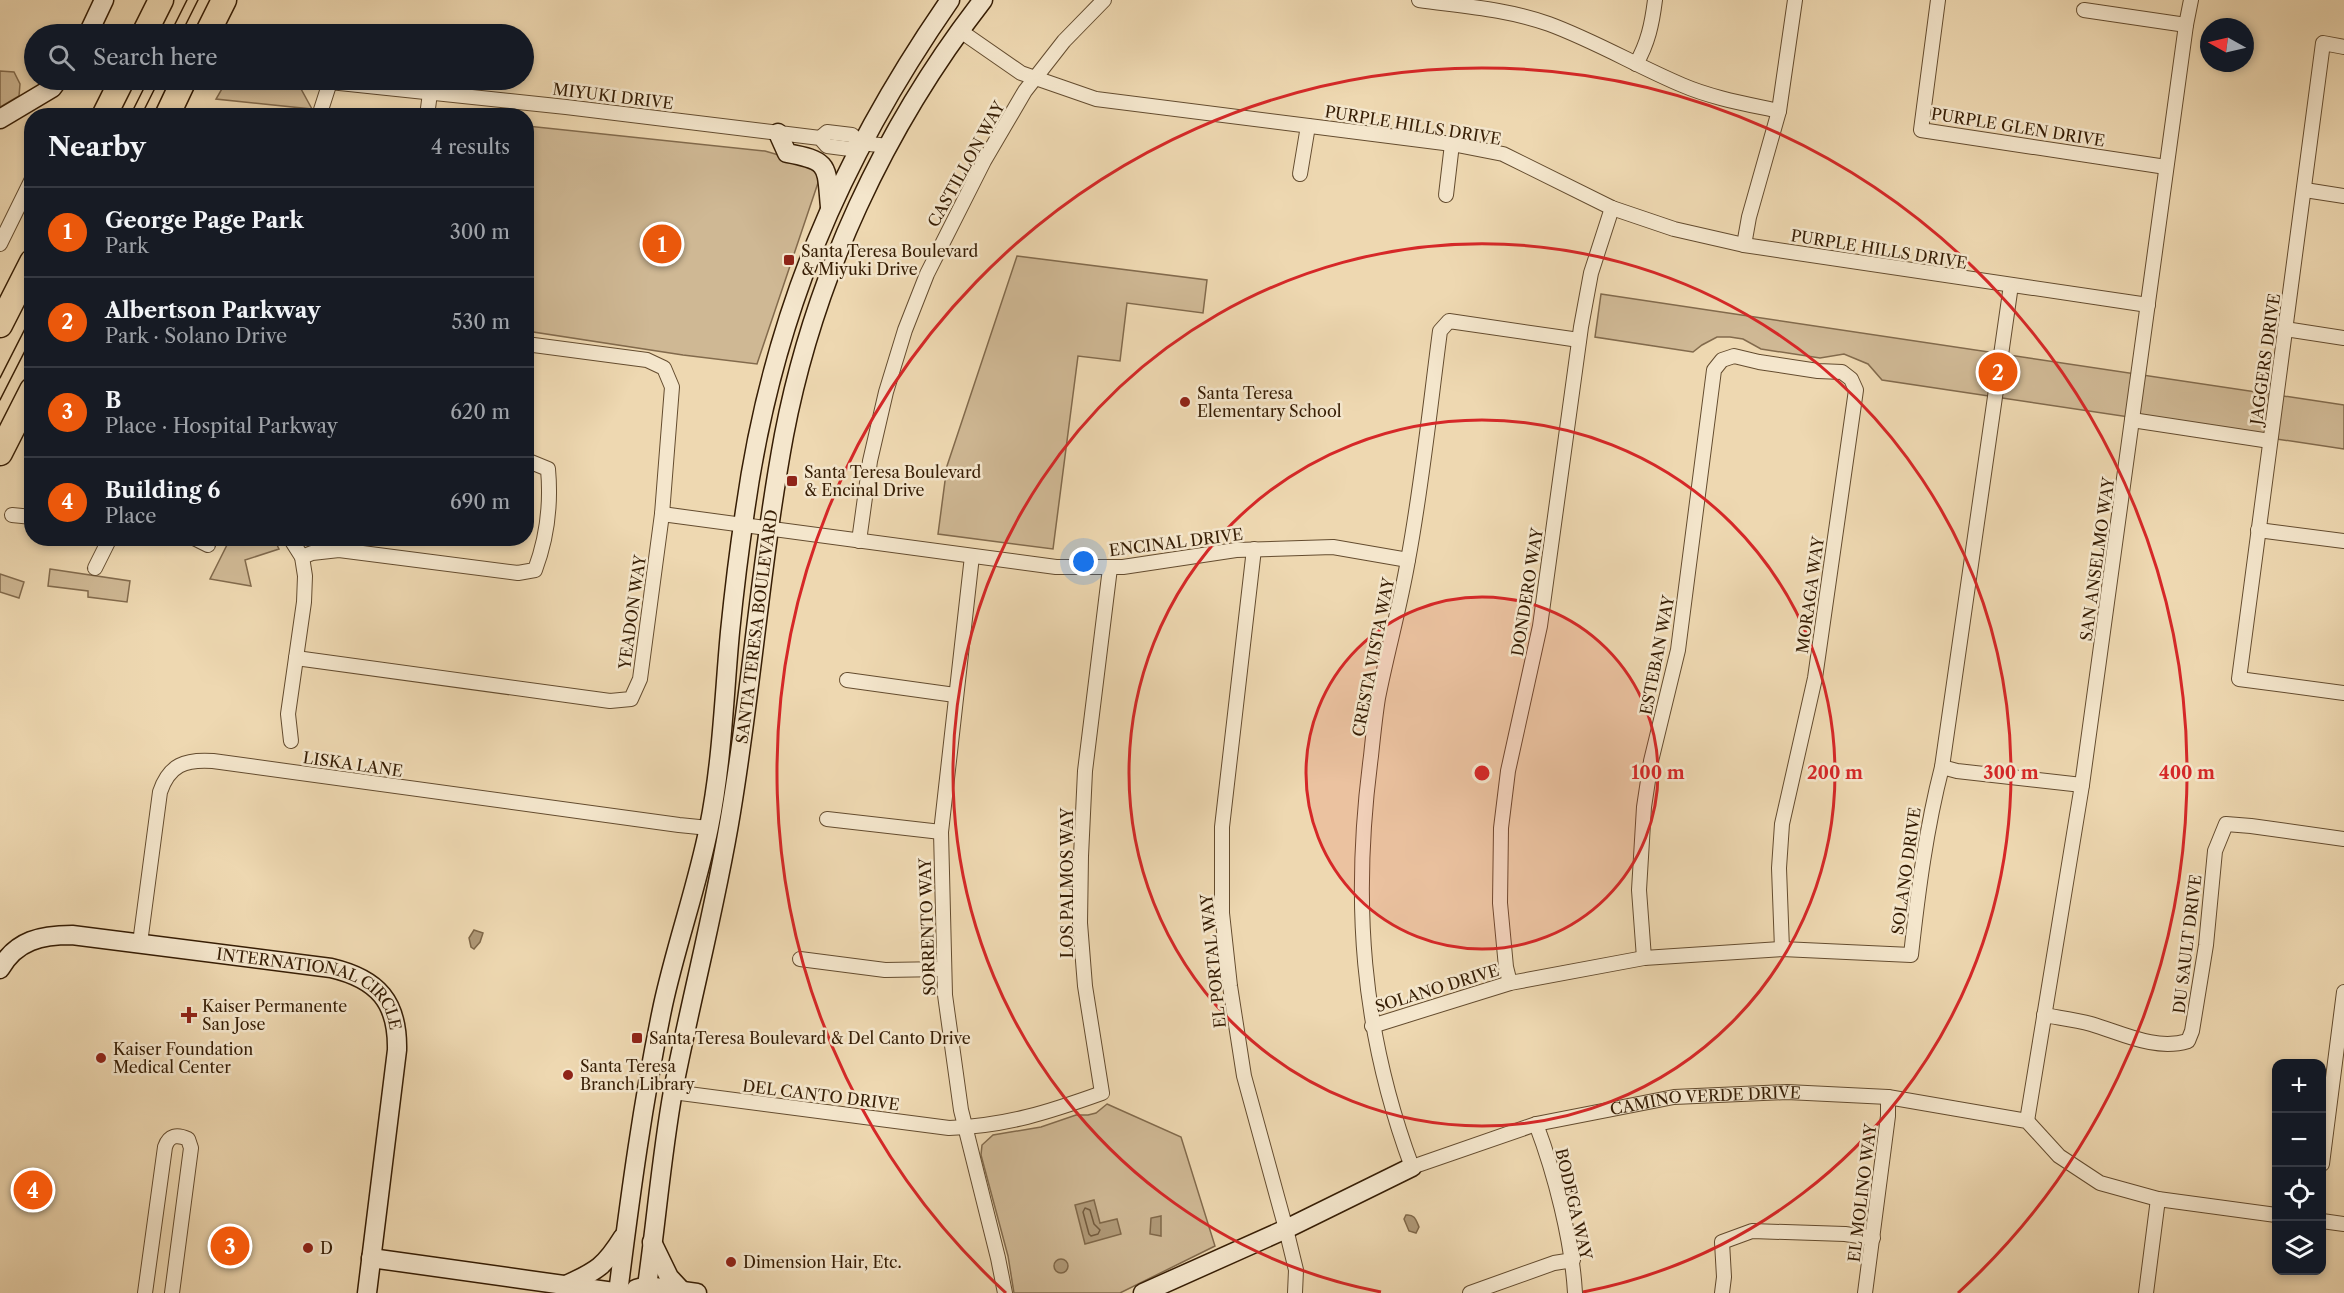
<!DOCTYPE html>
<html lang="en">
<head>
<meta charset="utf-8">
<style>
	:root { --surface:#171b24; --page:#242831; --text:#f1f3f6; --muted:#9ea1a6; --line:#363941; --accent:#ea580c }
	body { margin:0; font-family:"Libre Caslon Text",serif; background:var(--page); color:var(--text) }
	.controls { position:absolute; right:18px; bottom:18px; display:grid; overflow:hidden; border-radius:12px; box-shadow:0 3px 9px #0003 }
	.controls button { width:54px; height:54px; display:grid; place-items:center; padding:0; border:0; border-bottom:2px solid var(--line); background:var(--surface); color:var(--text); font:30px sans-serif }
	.compass { position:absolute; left:2200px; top:18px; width:54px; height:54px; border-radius:50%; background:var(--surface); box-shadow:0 3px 9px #0003; rotate:278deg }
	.you { position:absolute; left:1084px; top:562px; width:21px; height:21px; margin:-15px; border:4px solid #fff; border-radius:50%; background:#1a73e8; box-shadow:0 0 0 9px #1a73e833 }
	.badge { display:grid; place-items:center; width:39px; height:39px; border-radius:50%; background:var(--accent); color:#fff; font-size:20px; font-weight:700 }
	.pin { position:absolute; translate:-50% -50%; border:3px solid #fff; box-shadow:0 2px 6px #0006 }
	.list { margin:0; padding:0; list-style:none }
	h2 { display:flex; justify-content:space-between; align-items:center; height:78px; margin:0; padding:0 24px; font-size:26px }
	h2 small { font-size:20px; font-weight:400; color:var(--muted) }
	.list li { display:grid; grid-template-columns:39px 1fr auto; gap:18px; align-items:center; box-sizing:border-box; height:90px; padding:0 24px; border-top:2px solid var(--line) }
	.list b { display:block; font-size:22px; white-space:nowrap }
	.list p { margin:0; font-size:20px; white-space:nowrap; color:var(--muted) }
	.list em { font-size:20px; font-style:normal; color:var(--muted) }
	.icon { flex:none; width:33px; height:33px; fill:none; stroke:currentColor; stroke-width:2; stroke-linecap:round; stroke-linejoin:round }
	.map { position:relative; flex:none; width:2344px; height:1293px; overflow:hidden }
	.search { position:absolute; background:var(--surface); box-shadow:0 3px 9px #0003; left:24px; top:24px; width:510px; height:66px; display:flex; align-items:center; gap:15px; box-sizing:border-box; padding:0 21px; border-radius:33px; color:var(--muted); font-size:22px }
	.panel { position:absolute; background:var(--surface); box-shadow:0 3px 9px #0003; left:24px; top:108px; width:510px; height:438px; border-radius:24px }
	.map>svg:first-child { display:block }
</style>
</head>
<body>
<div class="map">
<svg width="2344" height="1293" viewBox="0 0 2344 1293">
	<rect width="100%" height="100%" fill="#eed8b1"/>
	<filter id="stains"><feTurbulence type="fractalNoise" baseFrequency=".00333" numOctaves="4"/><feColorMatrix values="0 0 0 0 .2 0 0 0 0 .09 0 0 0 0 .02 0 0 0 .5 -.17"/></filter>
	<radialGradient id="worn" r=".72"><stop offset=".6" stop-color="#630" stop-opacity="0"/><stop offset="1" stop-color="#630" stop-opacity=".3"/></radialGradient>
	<g fill="#cfb894" stroke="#826a4c" stroke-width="1.5">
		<polygon points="0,71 14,72 20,84 19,96 0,107"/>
		<polygon points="227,80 299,80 300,87 312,109 216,99"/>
		<polygon points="527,126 765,151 823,168 757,364 683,355 527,331"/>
		<polygon points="1017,256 1207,280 1203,313 1127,303 1120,361 1078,356 1053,549 938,534 947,466"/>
		<polygon points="1601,294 2344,405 2344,449 1882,380 1868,364 1844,354 1820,358 1761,349 1743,339 1730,337 1717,337 1702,345 1693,352 1595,337"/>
		<polygon points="230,539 274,539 279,549 245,560 251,586 210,579"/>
		<polygon points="50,569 130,581 127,602 88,597 88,591 48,586"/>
		<polygon points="0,574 24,582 19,598 0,592"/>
		<polygon points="1107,1104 1181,1137 1215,1246 1120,1293 1014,1293 1008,1256 981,1155 982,1145 993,1135 1041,1127 1076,1115 1088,1115 1096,1113"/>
	</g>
	<g fill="#af9876" stroke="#7f6748" stroke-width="1.5">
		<polygon points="474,930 483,933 480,942 474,949 471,947 469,938"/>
		<polygon points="1094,1200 1100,1223 1117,1219 1121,1234 1085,1244 1075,1205"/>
		<path d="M1406,1215C1415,1214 1416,1220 1419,1227L1416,1233L1409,1231L1404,1219Z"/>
		<polygon points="1161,1216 1161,1236 1150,1234 1151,1218"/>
		<circle cx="1061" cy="1266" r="7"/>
	</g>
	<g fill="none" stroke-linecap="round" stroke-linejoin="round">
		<polygon stroke="#725a3d" stroke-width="1.5" points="1085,1208 1090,1210 1094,1224 1100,1230 1098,1234 1091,1236 1089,1234 1083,1212"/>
		<defs>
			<g id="street">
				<path d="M1419,0C1462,6 1507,9 1549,24C1595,41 1637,66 1682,85C1712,98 1747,104 1779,111"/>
				<polyline points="1938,0 1921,130 2166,167"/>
				<polyline points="2084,10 2186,25"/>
				<polyline points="959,30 1021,73 1096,99 1452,144 1503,154 1612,208 1674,229 1744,245 2148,305"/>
				<polyline points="2344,47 2323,43 2239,679 2344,693"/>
				<path d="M1636,64C1648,43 1652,24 1655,0"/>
				<polyline points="319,116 330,82 566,107 820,138 827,146 850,149 861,143 888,146"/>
				<polyline points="427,116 430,93"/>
				<polyline points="820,138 827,132 852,135 861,143"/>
				<polyline points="1300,174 1308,126"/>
				<polyline points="2305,190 2344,196"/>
				<polyline points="1446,195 1452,144"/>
				<polyline points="0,244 32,179"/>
				<polyline points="1744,245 1749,217 1779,111 1795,0"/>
				<polyline points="2285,329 2344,338"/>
				<path id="s1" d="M1579,340L1449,321L1440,331C1430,407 1422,485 1408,560C1400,607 1387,652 1378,698C1375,717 1373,737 1371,756C1352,900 1361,1030 1412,1167L1536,1124L1674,1097L1787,1092L1888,1097L2027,1121L2059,1156L2100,1183L2158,1199L2276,1215"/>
				<polyline points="2132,420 2270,441"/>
				<polyline points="662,514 1056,567 1123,567 1236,550 1333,547 1408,560"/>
				<polyline points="12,515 32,517"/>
				<polyline points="2258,530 2344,541"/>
				<polyline points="194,538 208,545"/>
				<polyline points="290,538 302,557 305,576 304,602 288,714 291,741"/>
				<polyline points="859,541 870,461 886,392 905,330 927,274 984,161 1025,91 1064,41 1104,0"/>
				<polyline points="1254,549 1222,827 1222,913 1230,986 1244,1076 1286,1229 1296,1270 1295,1293"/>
				<polyline points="972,556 941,832 945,995 961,1110 998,1258 1005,1293"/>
				<path d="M302,557L312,553L339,550L518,573L535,570C547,538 551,502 548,469L526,460"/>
				<polyline points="95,568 110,538"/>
				<polyline points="296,658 610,701 631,699 640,679 662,514 672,387 664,368 647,360 526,344"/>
				<polyline points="847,680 955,695"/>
				<polyline points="1942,767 1957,771 2082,785"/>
				<polyline points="827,819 941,832"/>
				<path d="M140,943L160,792C169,765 185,759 213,761L679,825L709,828"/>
				<polyline points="1644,958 1639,890 1644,807 1651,761 1678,650 1714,370 1722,360 1734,356 1759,362 1818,371 1842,372 1851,379 1856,390 1815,678 1782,824 1779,868 1782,949"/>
				<polyline points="800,959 885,970 944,969"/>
				<polyline points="1510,983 1506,967 1500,903 1501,828 1508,771 1540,626 1581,327 1591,273 1612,208"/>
				<path d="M2044,1015C2060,1018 2076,1020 2091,1024C2122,1033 2155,1051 2188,1041L2192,1031L2206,945L2215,851L2226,824L2251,826L2344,839"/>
				<path d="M1372,1026L1510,983L1644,958L1782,949L1911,955C1918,892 1926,829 1942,767L2011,285"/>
				<path d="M673,1092L949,1128C1006,1126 1049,1112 1102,1093L1085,986L1080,923L1081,856L1085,771L1110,568"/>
				<polyline points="2027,1121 2082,785 2186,25 2191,0"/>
				<path d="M1536,1124C1555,1174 1572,1240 1575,1293"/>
				<polyline points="2322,1164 2344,992"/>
				<polyline points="2322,1221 2344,1224"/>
				<path d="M145,1293L165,1147C169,1135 177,1134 188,1139L191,1148L172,1293"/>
				<polyline points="1470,1293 1554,1263 1573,1260"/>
				<polyline points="1722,1293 1724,1277 1722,1242 1752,1231 1845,1234 1873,1238"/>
				<polyline points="1865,1293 1888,1116 1888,1097"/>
				<polyline points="2146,1293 2158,1199"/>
			</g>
			<g id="secondary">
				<polyline points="88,34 104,0"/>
				<polyline points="0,119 52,88 58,80"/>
				<path d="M778,133L787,153C831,161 826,166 830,207"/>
				<path id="s2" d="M0,969C16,940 42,935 72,935L331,968C378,979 398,1002 397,1050L367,1293"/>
				<polyline points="652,1242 669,1277 682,1291"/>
				<polyline points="371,1258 621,1293"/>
				<path d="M566,1285C597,1271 605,1266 623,1237"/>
				<polyline points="636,1289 647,1286 697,1293"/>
				<path d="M618,1293C630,1197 643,1100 663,1005C676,945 697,887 709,827C722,763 724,697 730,632C734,592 739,551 745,511C772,317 839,160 950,0"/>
				<path id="s3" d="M646,1293C656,1226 661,1158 673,1091C691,998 716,905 731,812C752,686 761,559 784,435C814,278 885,126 983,0"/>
				<polyline points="1143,1293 1286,1229 1412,1167"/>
			</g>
			<g id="highway">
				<polyline points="144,34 161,0"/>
				<polyline points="207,34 224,0"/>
				<polyline points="104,116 122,80"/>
				<polyline points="167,116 184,80"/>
				<polyline points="0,325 32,262"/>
				<polyline points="0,453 32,390"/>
			</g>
		</defs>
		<use href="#street" stroke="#644c2f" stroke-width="16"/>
		<use href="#secondary" stroke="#361d04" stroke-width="21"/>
		<use href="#highway" stroke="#361d04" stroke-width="27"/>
		<use href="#street" stroke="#f4e6cc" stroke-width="14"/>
		<use href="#secondary" stroke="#f4e6cc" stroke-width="18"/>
		<use href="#highway" stroke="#eed8b1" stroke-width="24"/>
		<g stroke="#361d04" stroke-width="1.5">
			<polyline points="170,34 187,0"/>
			<polyline points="181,34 198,0"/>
			<polyline points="130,116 148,80"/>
			<polyline points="141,116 159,80"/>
			<polyline points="0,378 32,315"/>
			<polyline points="0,400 32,337"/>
		</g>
	</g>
	<circle cx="1482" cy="773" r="176" fill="#d62828" fill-opacity=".12"/>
	<g fill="none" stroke="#d62828" stroke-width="3">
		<circle cx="1482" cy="773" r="176"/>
		<circle cx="1482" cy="773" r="353"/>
		<path d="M1381 1292A529 529 0 1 1 1583 1292"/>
		<path d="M1006 1293A705 705 0 1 1 1958 1293"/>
	</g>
	<g fill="#8f2418" stroke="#f4e6cc" stroke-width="2">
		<rect x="783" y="254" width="12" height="12" rx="3"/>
		<circle cx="1185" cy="402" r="6"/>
		<rect x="786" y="475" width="12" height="12" rx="3"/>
		<path d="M186 1006h6v6h6v6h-6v6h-6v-6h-6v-6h6z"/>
		<rect x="631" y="1032" width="12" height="12" rx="3"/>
		<circle cx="101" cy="1058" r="6"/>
		<circle cx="568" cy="1075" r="6"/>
		<circle cx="308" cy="1248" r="6"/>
		<circle cx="731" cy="1262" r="6"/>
	</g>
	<g text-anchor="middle" stroke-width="5" stroke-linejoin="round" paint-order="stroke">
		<g font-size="16" fill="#361d04" stroke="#f4e6cc">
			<text transform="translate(613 96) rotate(7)" y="6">MIYUKI DRIVE</text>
			<text transform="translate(1413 125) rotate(9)" y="6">PURPLE HILLS DRIVE</text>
			<text transform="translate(2018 127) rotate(9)" y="6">PURPLE GLEN DRIVE</text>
			<text transform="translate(966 164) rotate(-61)" y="6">CASTILLON WAY</text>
			<text transform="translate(1879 249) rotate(9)" y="6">PURPLE HILLS DRIVE</text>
			<text transform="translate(2265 359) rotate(-82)" y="6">JAGGERS DRIVE</text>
			<text transform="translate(1176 542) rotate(-7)" y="6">ENCINAL DRIVE</text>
			<text transform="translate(2097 559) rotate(-82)" y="6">SAN ANSELMO WAY</text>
			<text transform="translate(1527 592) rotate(-81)" y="6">DONDERO WAY</text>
			<text transform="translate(1810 595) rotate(-82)" y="6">MORAGA WAY</text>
			<text transform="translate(632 612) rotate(-82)" y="6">YEADON WAY</text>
			<text dy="6" stroke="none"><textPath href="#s3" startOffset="676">SANTA TERESA BOULEVARD</textPath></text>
			<text transform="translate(1657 655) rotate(-79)" y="6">ESTEBAN WAY</text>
			<text transform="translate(1373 657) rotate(-79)" y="6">CRESTA VISTA WAY</text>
			<text transform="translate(353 764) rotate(8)" y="6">LISKA LANE</text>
			<text transform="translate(1906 871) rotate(-82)" y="6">SOLANO DRIVE</text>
			<text transform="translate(1067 883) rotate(-90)" y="6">LOS PALMOS WAY</text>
			<text transform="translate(927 927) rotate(-92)" y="6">SORRENTO WAY</text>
			<text transform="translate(2187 944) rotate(-83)" y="6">DU SAULT DRIVE</text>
			<text transform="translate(1213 961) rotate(-96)" y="6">EL PORTAL WAY</text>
			<text transform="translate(1437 988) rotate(-17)" y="6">SOLANO DRIVE</text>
			<text dy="6" stroke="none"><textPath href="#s2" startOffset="336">INTERNATIONAL CIRCLE</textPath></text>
			<text transform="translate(821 1095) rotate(7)" y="6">DEL CANTO DRIVE</text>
			<text dy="6" stroke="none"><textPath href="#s1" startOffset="1296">CAMINO VERDE DRIVE</textPath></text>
			<text transform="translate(1862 1193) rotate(-83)" y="6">EL MOLINO WAY</text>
			<text transform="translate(1574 1204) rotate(77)" y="6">BODEGA WAY</text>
		</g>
		<g font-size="16" fill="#361d04" stroke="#f4e6cc" text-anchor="start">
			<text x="801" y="257">Santa Teresa Boulevard<tspan x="801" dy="18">&amp; Miyuki Drive</tspan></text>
			<text x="1197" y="399">Santa Teresa<tspan x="1197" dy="18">Elementary School</tspan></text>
			<text x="804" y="478">Santa Teresa Boulevard<tspan x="804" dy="18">&amp; Encinal Drive</tspan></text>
			<text x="202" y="1012">Kaiser Permanente<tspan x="202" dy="18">San Jose</tspan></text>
			<text x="649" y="1044">Santa Teresa Boulevard &amp; Del Canto Drive</text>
			<text x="113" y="1055">Kaiser Foundation<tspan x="113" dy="18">Medical Center</tspan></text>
			<text x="580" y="1072">Santa Teresa<tspan x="580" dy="18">Branch Library</tspan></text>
			<text x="320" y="1254">D</text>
			<text x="743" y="1268">Dimension Hair, Etc.</text>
		</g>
	</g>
	<circle cx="1482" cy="773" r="9" fill="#d62828" stroke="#f4e6cc" stroke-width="3"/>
	<g font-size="18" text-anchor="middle" font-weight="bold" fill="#d62828" stroke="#f4e6cc" stroke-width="5" stroke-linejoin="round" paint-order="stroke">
		<text x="1658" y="779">100 m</text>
		<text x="1835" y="779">200 m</text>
		<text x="2011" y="779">300 m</text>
		<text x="2187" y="779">400 m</text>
	</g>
	<rect width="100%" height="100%" filter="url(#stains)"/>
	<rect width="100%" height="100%" fill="url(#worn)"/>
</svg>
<div class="controls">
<button>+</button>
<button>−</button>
<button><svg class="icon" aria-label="locate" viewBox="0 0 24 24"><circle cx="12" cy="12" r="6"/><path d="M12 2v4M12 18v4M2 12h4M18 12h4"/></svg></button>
<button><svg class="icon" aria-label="layers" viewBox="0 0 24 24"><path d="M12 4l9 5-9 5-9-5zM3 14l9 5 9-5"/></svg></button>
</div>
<svg class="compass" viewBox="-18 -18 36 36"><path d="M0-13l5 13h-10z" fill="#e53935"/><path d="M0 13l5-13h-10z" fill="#9ea1a6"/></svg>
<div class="you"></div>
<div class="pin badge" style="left:662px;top:244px">1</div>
<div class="pin badge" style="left:1998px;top:372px">2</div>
<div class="pin badge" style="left:230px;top:1246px">3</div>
<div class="pin badge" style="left:33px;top:1190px">4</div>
<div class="search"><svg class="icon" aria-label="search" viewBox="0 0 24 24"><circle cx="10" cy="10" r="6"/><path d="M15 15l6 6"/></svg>Search here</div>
<section class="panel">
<h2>Nearby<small>4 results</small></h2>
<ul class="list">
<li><span class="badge">1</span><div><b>George Page Park</b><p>Park</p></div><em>300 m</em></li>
<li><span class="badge">2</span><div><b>Albertson Parkway</b><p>Park · Solano Drive</p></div><em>530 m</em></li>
<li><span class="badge">3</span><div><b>B</b><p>Place · Hospital Parkway</p></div><em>620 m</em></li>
<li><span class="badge">4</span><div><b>Building 6</b><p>Place</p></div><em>690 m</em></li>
</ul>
</section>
</div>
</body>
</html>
